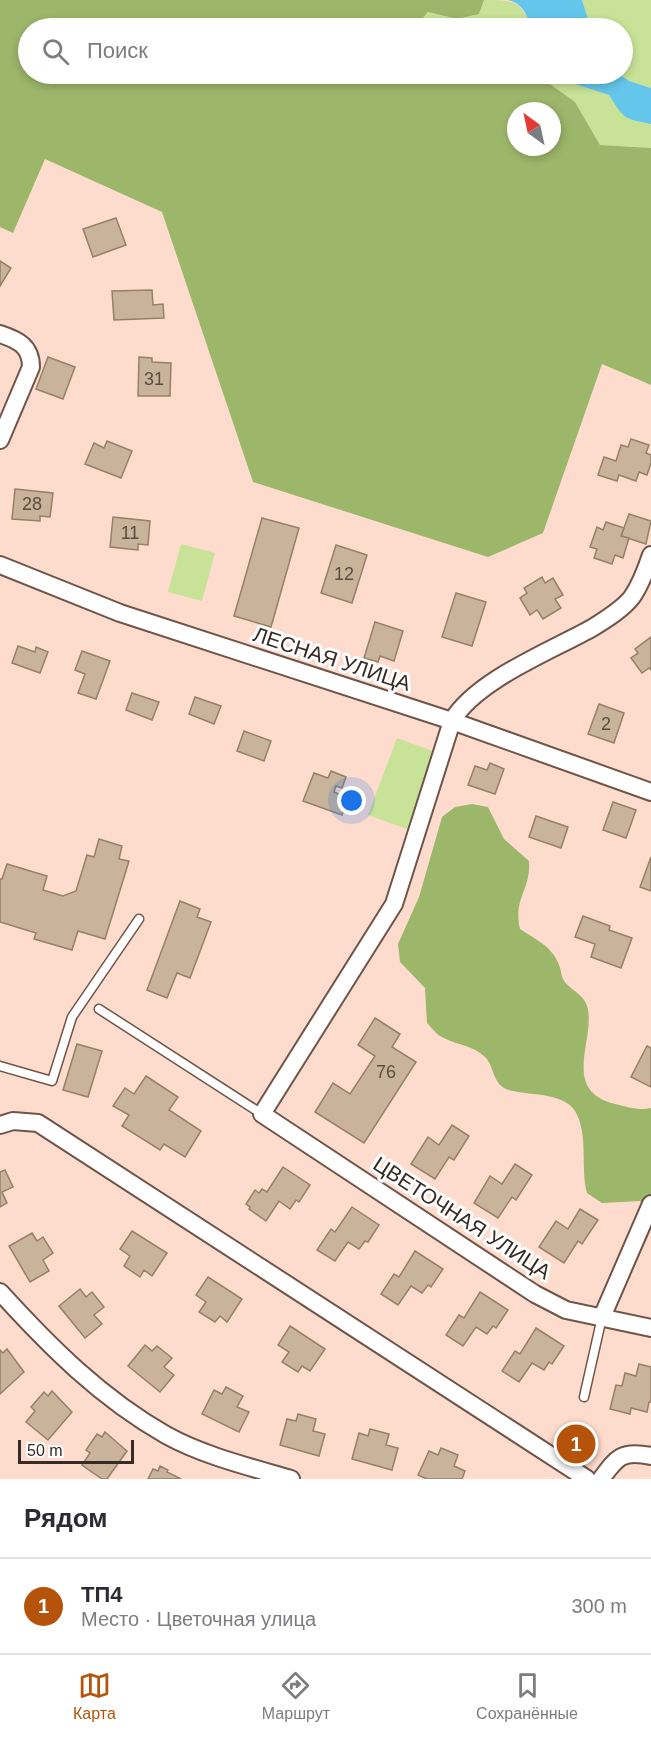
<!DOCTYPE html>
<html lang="ru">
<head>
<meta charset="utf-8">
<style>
	:root { --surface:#fff; --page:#f2f2f3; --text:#2b2b33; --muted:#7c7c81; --line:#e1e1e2; --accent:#b45309 }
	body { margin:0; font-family:Arial,sans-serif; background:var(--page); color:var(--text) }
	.compass { position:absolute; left:507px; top:102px; width:54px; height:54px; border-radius:50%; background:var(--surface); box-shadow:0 3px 9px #0003; rotate:327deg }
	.scale { position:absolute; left:18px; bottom:15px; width:116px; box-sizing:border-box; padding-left:6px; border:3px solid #372b25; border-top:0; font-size:16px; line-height:21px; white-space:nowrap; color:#372b25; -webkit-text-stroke:4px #fff; paint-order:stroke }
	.you { position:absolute; left:352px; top:801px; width:21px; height:21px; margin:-15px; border:4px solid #fff; border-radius:50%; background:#1a73e8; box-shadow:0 0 0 9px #1a73e833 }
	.badge { display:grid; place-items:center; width:39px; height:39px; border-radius:50%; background:var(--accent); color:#fff; font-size:20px; font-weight:700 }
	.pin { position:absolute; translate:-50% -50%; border:3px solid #fff; box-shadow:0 2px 6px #0006 }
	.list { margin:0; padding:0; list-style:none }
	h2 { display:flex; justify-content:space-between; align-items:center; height:78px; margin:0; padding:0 24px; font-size:26px }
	h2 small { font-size:20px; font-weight:400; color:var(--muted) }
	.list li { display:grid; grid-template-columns:39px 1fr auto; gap:18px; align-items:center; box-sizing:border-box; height:96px; padding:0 24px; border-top:2px solid var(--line) }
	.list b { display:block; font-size:22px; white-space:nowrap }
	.list p { margin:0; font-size:20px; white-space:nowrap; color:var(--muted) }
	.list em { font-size:20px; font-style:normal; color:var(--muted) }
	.icon { flex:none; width:33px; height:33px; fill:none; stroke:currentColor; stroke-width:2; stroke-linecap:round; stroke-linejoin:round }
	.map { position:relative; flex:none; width:651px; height:1479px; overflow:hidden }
	.search { position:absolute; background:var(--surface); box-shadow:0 3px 9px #0003; left:18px; right:18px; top:18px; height:66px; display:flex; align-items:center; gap:15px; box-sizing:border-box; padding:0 21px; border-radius:33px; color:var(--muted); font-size:22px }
	.sheet { height:174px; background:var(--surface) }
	nav { display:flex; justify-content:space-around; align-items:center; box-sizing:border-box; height:84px; border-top:2px solid var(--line); background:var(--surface); font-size:16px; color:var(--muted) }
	nav a { display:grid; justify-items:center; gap:3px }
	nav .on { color:var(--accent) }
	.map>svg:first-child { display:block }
</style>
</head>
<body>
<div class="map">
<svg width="651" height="1479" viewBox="0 0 651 1479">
	<rect width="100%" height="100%" fill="#fedccd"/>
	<g fill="#c8e297">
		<path d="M484,0C512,0 523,0 530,28H430L419,22L428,12L457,19L479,14Z"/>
		<polygon points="582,0 651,0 651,88 629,81 619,74 622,74 622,28 591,28"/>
		<polygon points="536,74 565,74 575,84 609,95 614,102 651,124 651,148 600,145 575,102"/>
		<polygon points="181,544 215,553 202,601 168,592"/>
		<polygon points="397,738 435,752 407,829 368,815"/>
	</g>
	<g fill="#9cb66a" fill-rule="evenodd">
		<path d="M0,0H484L479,14L457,19L428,12L419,22L430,28H28V74H536L575,102L600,145L651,148V385L602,364L543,533L488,557L253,482L162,212L45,159L13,233L0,227ZM516,111H552V147H516Z"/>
		<path d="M472,804L488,807L504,839L529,861C531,890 513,898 520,929C535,939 553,947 559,965C561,969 561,975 563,979C568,989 583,993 587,1006C597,1038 559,1090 615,1104C628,1107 639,1111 651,1108V1209L640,1201L602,1203L587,1193C580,1166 589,1135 575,1111C563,1091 522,1096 506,1089C493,1083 494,1067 486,1058C474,1045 455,1045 440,1036C435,1033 431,1027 427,1023L425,988L400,962L398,944L419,897L442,817L455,807Z"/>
	</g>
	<g fill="#64c6ea">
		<path d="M508,0H582L591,28H530C527,14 523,4 508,0Z"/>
		<path d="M565,74H619L629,81L651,88V124C623,118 625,120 609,95L575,84Z"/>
	</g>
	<g fill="#c9b39a" stroke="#958068" stroke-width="1.5">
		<polygon points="116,218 126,245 93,257 83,229"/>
		<polygon points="0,261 11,268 0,286"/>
		<polygon points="152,290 153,305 163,304 164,318 114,320 112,291"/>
		<polygon points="48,357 75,367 63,399 36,389"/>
		<polygon points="139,357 152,358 152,362 171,363 170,396 138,396"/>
		<polygon points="631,439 649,445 646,453 651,455 651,463 647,475 639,472 636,481 619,475 617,481 598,475 604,457 616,461 621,445 628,447"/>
		<polygon points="107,441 132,451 121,478 85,464 94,443 104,448"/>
		<polygon points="15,489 53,493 50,517 40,516 40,521 12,519"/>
		<polygon points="629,514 651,521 646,544 621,536"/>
		<polygon points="113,517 150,521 148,545 138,544 138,550 110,547"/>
		<polygon points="262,518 299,528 271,627 234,616"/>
		<polygon points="606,522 624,528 621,536 629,538 623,558 615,555 612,564 594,558 597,549 590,547 597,527 603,530"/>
		<polygon points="336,545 367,555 352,603 321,593"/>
		<polygon points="542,577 545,583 553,578 563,595 555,599 561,608 543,619 537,610 530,615 520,598 527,593 524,588"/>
		<polygon points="456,593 486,602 472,646 442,637"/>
		<polygon points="375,622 403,631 394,661 380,656 378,662 364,658"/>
		<polygon points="651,637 651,670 649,668 642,673 631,658 638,653 635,649"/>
		<polygon points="18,646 35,652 36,647 48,652 40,673 12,663"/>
		<polygon points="82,651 110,661 96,699 78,693 85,674 75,670"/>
		<polygon points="132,693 159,702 152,720 126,710"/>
		<polygon points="195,697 221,706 214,724 189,714"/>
		<polygon points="599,704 624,713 614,743 588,734"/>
		<polygon points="244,731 271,741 264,761 237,751"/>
		<polygon points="490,763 504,769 495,794 468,785 475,766 487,770"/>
		<polygon points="331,771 346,777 342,788 336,786 334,792 348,798 342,815 303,801 314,773 328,778"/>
		<polygon points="613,802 636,810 626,838 603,830"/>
		<polygon points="536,816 568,827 561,848 529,837"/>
		<polygon points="99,839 122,846 119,859 129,861 105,939 78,931 72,950 34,939 36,933 0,922 0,879 2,879 7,864 47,876 43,890 63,896 76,891 87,855 94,857"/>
		<polygon points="651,857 651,891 640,887"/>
		<polygon points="180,901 200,909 197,917 211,922 190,978 177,973 167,998 147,990"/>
		<polygon points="583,916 610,926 609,930 632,938 621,968 591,957 595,944 575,937"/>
		<polygon points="375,1018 400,1034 392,1047 416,1062 364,1143 315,1112 333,1083 350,1094 375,1056 358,1045"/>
		<polygon points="77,1044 102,1051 88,1097 63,1090"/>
		<polygon points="647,1046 651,1048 651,1087 631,1077"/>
		<polygon points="146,1076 178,1097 169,1110 201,1131 185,1157 164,1144 160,1150 122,1126 129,1115 113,1106 125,1088 134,1094"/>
		<polygon points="452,1125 469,1136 454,1160 449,1157 435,1179 411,1164 428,1137 439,1145"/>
		<polygon points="515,1164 532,1175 516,1200 512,1197 498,1218 474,1203 490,1176 502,1184"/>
		<polygon points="283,1167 310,1185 299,1202 296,1200 290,1209 279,1201 266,1221 249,1209 250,1207 246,1204 255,1190 259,1193 262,1189 267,1192"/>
		<polygon points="5,1170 13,1187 2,1192 7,1203 0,1207 0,1172"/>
		<polygon points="352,1207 379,1225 368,1242 365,1241 359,1249 348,1242 335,1261 317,1250 331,1229 335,1232"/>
		<polygon points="580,1209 598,1220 582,1244 578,1241 564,1263 539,1247 556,1221 568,1229"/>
		<polygon points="132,1231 167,1253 152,1276 144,1270 140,1277 124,1266 130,1256 120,1249"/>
		<polygon points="32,1233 37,1241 43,1237 53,1253 43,1260 49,1271 30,1282 9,1246"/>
		<polygon points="415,1251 443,1269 431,1287 428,1285 422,1293 411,1286 398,1305 381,1294 394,1274 399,1277"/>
		<polygon points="208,1277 242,1299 227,1322 220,1316 215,1322 199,1312 206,1302 196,1295"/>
		<polygon points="80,1289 86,1297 92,1292 104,1307 94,1315 102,1324 85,1338 59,1306"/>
		<polygon points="480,1292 508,1310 496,1328 493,1326 487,1334 476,1327 463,1346 446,1335 459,1315 464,1318"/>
		<polygon points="290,1326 325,1349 310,1371 302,1366 298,1372 282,1362 289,1352 278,1345"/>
		<polygon points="536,1328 564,1346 552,1364 549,1362 544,1370 532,1363 519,1382 502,1371 515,1351 520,1354"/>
		<polygon points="145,1345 152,1351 157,1346 172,1358 164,1367 174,1375 160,1392 128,1366"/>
		<polygon points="7,1349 24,1372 0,1394 0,1350 3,1353"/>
		<polygon points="639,1364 651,1367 651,1402 649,1402 647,1412 631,1408 630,1414 610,1409 616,1385 622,1386 625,1373 636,1376"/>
		<polygon points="226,1387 243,1396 237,1407 249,1412 239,1432 202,1414 214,1390 222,1394"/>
		<polygon points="52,1391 72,1412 48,1440 26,1422 35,1411 31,1407 44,1392 48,1396"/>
		<polygon points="298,1414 316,1419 313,1431 325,1434 319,1456 280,1445 287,1419 296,1421"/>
		<polygon points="370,1429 389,1434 386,1445 398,1448 392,1470 352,1459 359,1433 368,1436"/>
		<polygon points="105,1432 127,1451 107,1479 102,1479 82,1465 90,1453 86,1450 97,1434 102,1437"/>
		<polygon points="562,1433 592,1440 589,1455 559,1448"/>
		<polygon points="441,1448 458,1455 454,1466 465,1471 462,1479 427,1479 418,1475 429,1451 438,1455"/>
		<polygon points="160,1466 168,1470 167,1472 181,1479 148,1479 153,1469 158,1471"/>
	</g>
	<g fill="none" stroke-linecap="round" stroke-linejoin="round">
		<defs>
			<g id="lane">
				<polyline points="99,1009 262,1114"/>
				<polyline points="0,1066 52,1081 72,1017 139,919"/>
				<polyline points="584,1397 602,1317"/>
			</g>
			<g id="street">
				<path d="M0,334C18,340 31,346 31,367L0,440"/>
				<path d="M651,555C646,570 641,584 632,597C623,609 605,620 592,628C551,651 476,680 452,721L394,904L262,1114L535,1294L566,1310L651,1328"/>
				<polyline points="0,565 120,613 452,721 651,792"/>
				<polyline points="0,1125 13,1121 38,1123 587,1479"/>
				<path d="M0,1292C50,1347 101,1398 166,1435C204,1456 250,1467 291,1479"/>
				<polyline points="602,1317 651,1204"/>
				<path d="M601,1479C617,1457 622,1450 651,1456"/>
			</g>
		</defs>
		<use href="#lane" stroke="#705448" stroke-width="11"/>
		<use href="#street" stroke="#705448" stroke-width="20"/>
		<use href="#lane" stroke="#fff" stroke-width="8"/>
		<use href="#street" stroke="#fff" stroke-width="16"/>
	</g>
	<g text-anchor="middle" stroke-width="6" stroke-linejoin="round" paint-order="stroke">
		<g font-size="18" fill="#5c4d42">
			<text x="154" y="385">31</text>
			<text x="32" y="510">28</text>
			<text x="130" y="539">11</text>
			<text x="344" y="580">12</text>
			<text x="606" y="730">2</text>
			<text x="386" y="1078">76</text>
		</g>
		<g font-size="21" fill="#372b25" stroke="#fff">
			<text transform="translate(332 659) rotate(18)" y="7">ЛЕСНАЯ УЛИЦА</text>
			<text transform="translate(462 1218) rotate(33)" y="7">ЦВЕТОЧНАЯ УЛИЦА</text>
		</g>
	</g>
</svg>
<svg class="compass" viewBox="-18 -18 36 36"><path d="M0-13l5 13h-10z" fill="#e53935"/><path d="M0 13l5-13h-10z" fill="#7c7c81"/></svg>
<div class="scale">50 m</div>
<div class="you"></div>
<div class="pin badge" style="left:576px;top:1444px">1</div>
<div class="search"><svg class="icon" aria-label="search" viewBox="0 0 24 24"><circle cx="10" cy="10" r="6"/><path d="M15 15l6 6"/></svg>Поиск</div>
</div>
<section class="sheet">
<h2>Рядом<small></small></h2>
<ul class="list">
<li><span class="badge">1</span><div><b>ТП4</b><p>Место · Цветочная улица</p></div><em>300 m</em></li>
</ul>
</section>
<nav>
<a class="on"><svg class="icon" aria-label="map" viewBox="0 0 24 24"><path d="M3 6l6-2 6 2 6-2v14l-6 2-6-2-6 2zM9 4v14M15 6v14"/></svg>Карта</a>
<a><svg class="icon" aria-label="directions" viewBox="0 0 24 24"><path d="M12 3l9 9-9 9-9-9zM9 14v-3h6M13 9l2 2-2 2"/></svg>Маршрут</a>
<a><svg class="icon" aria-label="saved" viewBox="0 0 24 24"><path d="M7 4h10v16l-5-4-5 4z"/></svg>Сохранённые</a>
</nav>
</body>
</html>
